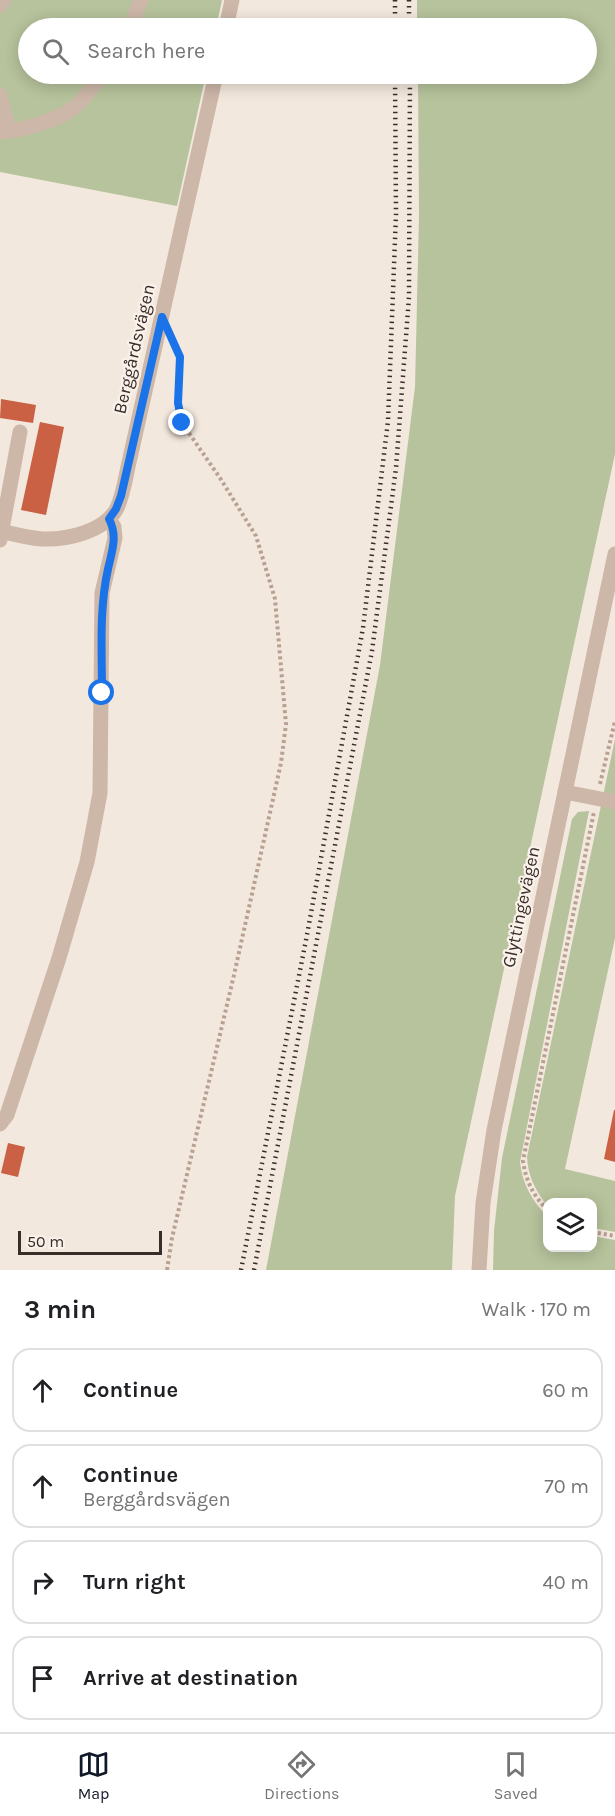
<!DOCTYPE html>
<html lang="en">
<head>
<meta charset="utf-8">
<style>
	:root { --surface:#fff; --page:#f6f6f6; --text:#202124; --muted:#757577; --line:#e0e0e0; --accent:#111827 }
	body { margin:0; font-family:Karla,sans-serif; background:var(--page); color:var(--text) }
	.controls { position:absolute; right:18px; bottom:18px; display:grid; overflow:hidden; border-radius:12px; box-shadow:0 3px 15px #0003 }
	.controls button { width:54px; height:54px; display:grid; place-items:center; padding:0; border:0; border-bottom:2px solid var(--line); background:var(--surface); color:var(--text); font:30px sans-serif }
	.scale { position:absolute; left:18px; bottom:15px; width:144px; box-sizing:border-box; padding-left:6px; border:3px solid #382d29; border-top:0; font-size:16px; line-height:21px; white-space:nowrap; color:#382d29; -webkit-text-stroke:4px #faf2ea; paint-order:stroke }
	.stop { position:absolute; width:18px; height:18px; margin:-14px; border:4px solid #1a73e8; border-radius:50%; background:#fff }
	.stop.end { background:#1a73e8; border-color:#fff; box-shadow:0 2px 6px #0008 }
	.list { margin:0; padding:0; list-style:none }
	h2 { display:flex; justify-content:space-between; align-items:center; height:78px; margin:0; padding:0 24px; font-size:26px }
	h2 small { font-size:20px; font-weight:400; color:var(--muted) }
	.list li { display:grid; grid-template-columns:39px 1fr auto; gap:18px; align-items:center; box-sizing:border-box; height:84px; margin:0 12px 12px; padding:0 12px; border:2px solid var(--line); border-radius:18px }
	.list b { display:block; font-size:22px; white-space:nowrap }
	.list p { margin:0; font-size:20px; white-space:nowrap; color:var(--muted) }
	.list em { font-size:20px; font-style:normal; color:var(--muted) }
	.icon { flex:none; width:33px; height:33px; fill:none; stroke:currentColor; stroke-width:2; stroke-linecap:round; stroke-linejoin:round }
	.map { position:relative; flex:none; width:615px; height:1270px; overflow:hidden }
	.search { position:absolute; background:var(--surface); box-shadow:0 3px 15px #0003; left:18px; right:18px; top:18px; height:66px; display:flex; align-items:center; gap:15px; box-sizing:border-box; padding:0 21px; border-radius:33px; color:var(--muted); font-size:22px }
	.sheet { height:462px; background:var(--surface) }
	nav { display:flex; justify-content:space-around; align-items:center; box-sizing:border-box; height:84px; border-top:2px solid var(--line); background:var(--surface); font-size:16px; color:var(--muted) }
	nav a { display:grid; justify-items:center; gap:3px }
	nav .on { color:var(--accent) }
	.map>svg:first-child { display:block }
</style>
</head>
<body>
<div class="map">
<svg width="615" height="1270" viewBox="0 0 615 1270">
	<rect width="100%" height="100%" fill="#f3e8dd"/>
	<g fill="#b7c39c">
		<polygon points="0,0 222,0 216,28 28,28 28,74 206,74 177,206 0,172"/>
		<polygon points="417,0 615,0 615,454 455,1196 452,1270 266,1270 380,665 415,387 419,216 418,74 586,74 586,28 417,28"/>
		<path d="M615,739V938L565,1169L615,1181V1232L593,1228L592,1202H548L547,1205L545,1203C534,1188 528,1175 527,1157Z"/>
		<path d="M589,811L520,1162C522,1183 532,1201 547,1216L548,1248H592L593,1236L615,1240V1270H493L494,1231L502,1158L572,819L578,812Z"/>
	</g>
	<g fill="#ca6044">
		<polygon points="1,399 36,405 33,423 0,418"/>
		<polygon points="40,422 64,427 46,515 21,510"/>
		<polygon points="614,1110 615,1110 615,1162 604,1159"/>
		<polygon points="8,1143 25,1147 18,1177 1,1173"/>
	</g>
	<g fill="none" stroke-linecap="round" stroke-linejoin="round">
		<g stroke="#b8a192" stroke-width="4" stroke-dasharray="3 3" stroke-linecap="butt">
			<polyline points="600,784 615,721"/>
			<path d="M548,1210C533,1196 526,1181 523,1161L594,812"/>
			<polyline points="592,1232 615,1236"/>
			<polyline points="167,1270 172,1238 234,975 281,763 286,724 275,599 256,536 220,478 182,423 178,403 180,358 173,342"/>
		</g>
		<g stroke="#ccb7a8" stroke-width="15">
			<polyline points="0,5 4,0"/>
			<polyline points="130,28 141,0"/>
			<polyline points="226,28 232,0"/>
			<polyline points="0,95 9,131"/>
			<path d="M0,132C20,131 55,121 72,109C84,100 94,86 103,74"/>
			<path d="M0,531C14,534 28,538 42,539C66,540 105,532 117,508C124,493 126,474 130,458L216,74"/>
			<polyline points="0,540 20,432"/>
			<polyline points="565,792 615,802"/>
			<polyline points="0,1124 7,1115 59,958 87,862 100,793 102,593 115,538 114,527 109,519"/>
			<polyline points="479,1270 483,1203 494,1130 615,554"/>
		</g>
		<g stroke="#382d29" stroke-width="4.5" stroke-dasharray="1.5 4.5" stroke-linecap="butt">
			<polyline points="395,0 395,28"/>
			<polyline points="409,0 409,28"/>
			<polyline points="241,1270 307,935 363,628 388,421 396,214 395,74"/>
			<polyline points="254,1270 372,651 396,468 409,297 410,74"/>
		</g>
	</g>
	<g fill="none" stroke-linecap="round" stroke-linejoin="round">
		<path stroke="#1a73e8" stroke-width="8" d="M102,693C102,652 99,609 108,569C112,551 118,536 109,519L116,509L121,496L162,317L180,357L178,403L182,423"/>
	</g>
	<g text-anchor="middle" stroke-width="4.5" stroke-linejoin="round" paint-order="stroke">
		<g font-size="18" fill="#382d29" stroke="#faf2ea">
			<text transform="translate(134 349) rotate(-77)" y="6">Berggårdsvägen</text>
			<text transform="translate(521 907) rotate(-78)" y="6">Glyttingevägen</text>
		</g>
	</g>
</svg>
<div class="controls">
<button><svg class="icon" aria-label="layers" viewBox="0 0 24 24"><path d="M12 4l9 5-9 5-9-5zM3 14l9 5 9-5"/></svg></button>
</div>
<div class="scale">50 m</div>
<div class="stop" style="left:102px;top:693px"></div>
<div class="stop end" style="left:182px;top:423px"></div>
<div class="search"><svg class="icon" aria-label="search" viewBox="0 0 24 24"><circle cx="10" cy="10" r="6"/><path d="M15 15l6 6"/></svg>Search here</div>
</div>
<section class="sheet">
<h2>3 min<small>Walk · 170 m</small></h2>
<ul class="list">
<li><svg class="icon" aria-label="ahead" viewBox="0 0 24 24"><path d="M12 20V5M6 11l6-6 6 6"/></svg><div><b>Continue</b></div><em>60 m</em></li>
<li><svg class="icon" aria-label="ahead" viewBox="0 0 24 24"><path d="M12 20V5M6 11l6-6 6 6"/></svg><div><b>Continue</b><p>Berggårdsvägen</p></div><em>70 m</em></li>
<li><svg class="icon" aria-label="right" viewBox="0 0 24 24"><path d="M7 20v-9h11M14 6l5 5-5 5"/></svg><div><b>Turn right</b></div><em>40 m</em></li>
<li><svg class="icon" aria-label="arrive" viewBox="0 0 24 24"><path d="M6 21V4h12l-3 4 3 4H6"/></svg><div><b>Arrive at destination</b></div></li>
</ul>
</section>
<nav>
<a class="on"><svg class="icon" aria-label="map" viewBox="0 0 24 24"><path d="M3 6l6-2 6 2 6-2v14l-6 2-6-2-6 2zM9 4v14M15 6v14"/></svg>Map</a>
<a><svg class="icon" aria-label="directions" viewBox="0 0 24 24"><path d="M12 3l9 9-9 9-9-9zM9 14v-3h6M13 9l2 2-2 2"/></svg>Directions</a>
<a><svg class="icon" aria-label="saved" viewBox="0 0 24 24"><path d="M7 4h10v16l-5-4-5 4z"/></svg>Saved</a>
</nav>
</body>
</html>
